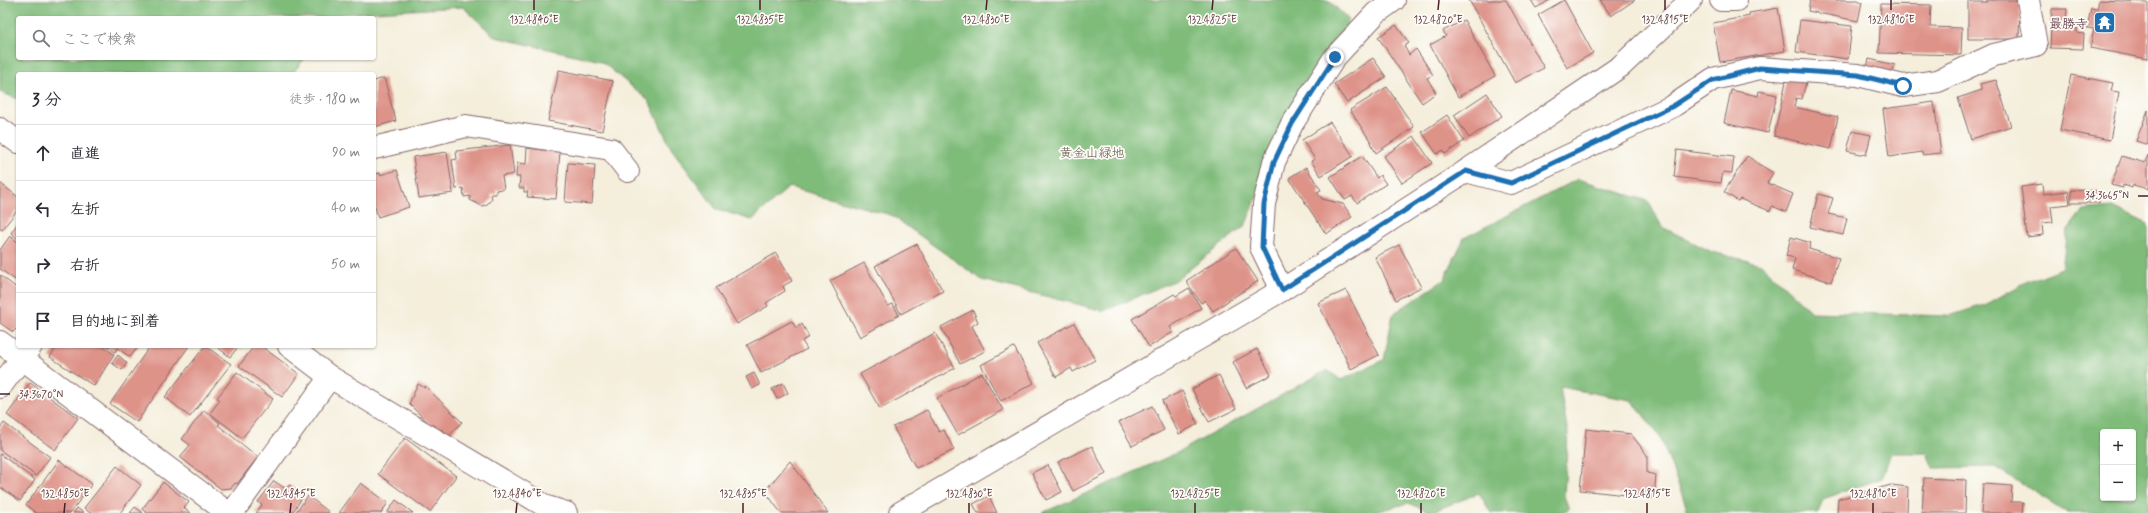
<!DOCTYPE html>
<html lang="ja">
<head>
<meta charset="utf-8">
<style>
	:root { --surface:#fff; --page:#f7f7f7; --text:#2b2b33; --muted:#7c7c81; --line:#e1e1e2 }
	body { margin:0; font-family:Mynerve,"Klee One",sans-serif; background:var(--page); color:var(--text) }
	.controls { position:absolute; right:12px; bottom:12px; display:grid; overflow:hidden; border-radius:4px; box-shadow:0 1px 3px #0004 }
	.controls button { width:36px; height:36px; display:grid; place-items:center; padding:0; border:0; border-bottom:1px solid var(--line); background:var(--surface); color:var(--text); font:20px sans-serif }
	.stop { position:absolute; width:12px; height:12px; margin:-9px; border:3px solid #1f6fb2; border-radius:50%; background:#fff }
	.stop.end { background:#1f6fb2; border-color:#fff; box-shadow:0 1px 4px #0008 }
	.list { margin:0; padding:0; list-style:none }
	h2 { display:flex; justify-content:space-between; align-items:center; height:52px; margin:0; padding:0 16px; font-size:17px }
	h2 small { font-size:13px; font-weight:400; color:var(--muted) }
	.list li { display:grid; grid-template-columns:26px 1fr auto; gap:12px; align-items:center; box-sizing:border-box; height:56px; padding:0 16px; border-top:1px solid var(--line) }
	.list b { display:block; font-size:15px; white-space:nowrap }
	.list em { font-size:13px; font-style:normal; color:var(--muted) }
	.icon { flex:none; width:22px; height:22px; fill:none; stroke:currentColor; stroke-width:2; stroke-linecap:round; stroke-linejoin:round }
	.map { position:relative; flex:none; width:2148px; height:513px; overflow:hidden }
	.search { position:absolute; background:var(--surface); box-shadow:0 1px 3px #0004; left:16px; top:16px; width:360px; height:44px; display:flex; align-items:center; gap:10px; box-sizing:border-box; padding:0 14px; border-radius:4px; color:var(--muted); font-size:15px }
	.panel { position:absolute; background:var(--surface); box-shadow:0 1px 3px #0004; left:16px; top:72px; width:360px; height:276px; border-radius:4px }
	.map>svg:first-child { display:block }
</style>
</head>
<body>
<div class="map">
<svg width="2148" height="513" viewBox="0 0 2148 513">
	<rect width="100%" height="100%" fill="#fdfcf7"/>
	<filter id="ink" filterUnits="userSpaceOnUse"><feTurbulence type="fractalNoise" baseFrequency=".025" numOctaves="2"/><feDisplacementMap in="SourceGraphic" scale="8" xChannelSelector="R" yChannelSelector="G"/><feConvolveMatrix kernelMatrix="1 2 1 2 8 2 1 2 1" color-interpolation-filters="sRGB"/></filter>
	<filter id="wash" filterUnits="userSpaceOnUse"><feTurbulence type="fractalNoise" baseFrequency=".012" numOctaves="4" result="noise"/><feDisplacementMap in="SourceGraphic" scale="16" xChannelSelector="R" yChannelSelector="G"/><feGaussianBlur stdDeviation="0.9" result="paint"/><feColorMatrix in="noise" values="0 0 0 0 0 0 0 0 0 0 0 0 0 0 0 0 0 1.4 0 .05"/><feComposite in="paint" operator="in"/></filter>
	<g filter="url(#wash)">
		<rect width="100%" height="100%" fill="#f4eedb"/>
		<g fill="#7fbc7a" stroke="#646e52" fill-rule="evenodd">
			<polygon points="0,0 1328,0 1349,20 1287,125 1245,226 1176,280 1104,311 982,280 891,215 789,187 752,220 716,209 671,148 649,101 601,61 495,37 463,7 341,14 338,18 18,18 18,58 305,58 292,74 18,74 18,99 0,92"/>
			<path d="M1578,179L1648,201L1662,227L1712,252L1761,264L1811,312L1949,316L1987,304L2028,281L2062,268L2067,231L2083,210L2112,207L2148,224V513H2068L1995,467L1933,468L1927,453H1891L1882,478L1823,499L1818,513H1703L1688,511L1660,436L1631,400L1560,387L1568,434L1564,496L1569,509L1559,513H1491L1479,493L1431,512L1408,503L1372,513H1042L1179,452L1327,370L1341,380L1384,360L1393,314L1444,280L1464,238ZM2103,432H2133V498H2103Z"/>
		</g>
		<g id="blocks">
			<g fill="#de9389">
				<polygon points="1469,0 1506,0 1544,68 1515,83"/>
				<polygon points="1531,0 1550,0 1536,8"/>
				<polygon points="1564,0 1593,53 1567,68 1538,15"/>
				<polygon points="1600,0 1635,0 1611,16"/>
				<polygon points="1810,0 1858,0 1862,2 1858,21 1808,11"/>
				<polygon points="1987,0 2020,0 2019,39 1968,39 1968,2 1987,2"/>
				<polygon points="2099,0 2148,2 2148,59 2090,48 2094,29 2087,28 2091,8 2097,9"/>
				<polygon points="1881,4 1931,5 1930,27 1962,28 1961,55 1879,53"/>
				<polygon points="1778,8 1785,51 1720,62 1713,23 1750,16 1749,13"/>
				<polygon points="2052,9 2067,9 2066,24 2077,24 2077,33 2084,34 2083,49 2050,48"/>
				<polygon points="1464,20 1495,76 1458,97 1430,45 1446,36 1443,31"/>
				<polygon points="1800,20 1852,26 1848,59 1796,52"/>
				<polygon points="1396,25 1409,43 1404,46 1409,55 1416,49 1433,75 1427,78 1436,93 1422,103 1378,37"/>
				<polygon points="1373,58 1386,77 1347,103 1334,84"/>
				<polygon points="1869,59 1895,65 1891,78 1866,72"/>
				<polygon points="559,70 613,81 602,131 548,121"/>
				<polygon points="2071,75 2113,83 2111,91 2119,92 2110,140 2060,130"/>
				<polygon points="1787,77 1806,82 1802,99 1796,98 1794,107 1838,117 1831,149 1774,136"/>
				<polygon points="384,78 396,121 374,127 374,81"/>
				<polygon points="1996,80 2011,126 1971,139 1958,98 1982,90 1980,84"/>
				<polygon points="1387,87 1414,127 1376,153 1370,143 1371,142 1350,110"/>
				<polygon points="1731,90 1758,96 1759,91 1777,95 1768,133 1724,123"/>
				<polygon points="1487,93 1502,116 1469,138 1454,115"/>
				<polygon points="1934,102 1941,153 1922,155 1922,152 1889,157 1883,109"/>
				<polygon points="2148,110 2148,145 2136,141"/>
				<polygon points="1447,115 1464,141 1445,154 1443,150 1437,154 1422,132"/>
				<polygon points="1330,122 1353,156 1321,176 1311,161 1315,159 1302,140"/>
				<polygon points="1852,131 1871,135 1866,155 1847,151"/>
				<polygon points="1414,136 1432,163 1402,183 1384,156"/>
				<polygon points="510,145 514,174 502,176 504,189 496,190 496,194 491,194 492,199 486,205 482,206 470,200 470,196 464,197 463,188 456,189 452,160 457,159 456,151"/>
				<polygon points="527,148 560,152 556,199 527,197 528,192 524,192 524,188 519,188 520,177 516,177 517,163 526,164"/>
				<polygon points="1677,150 1734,157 1732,173 1723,172 1721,183 1674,177"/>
				<polygon points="447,152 453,193 419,198 413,157"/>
				<polygon points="2148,155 2148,189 2133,185 2132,188 2123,185 2123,188 2111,185 2122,156 2145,163"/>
				<polygon points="1362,156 1377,178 1380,175 1386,184 1357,203 1352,196 1345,200 1330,177"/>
				<polygon points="1747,156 1773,173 1767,183 1793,194 1786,212 1772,206 1770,211 1740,199 1738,201 1724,192"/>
				<polygon points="568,163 595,165 592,204 565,202"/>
				<polygon points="1306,167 1321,190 1317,192 1322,199 1343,204 1352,217 1326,234 1289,178"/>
				<polygon points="397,170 409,207 378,217 374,204 374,174 380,173 380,175"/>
				<polygon points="0,183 18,197 18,209 2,230 0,229"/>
				<polygon points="2042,184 2043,194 2068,191 2070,204 2051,206 2053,222 2042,223 2043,235 2027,237 2021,187"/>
				<polygon points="2071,190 2099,191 2099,203 2071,203"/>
				<polygon points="1818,194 1833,198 1828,214 1847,218 1843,235 1810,227"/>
				<polygon points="18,223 18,239 11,233"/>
				<polygon points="10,236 18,242 18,282 0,269 0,250"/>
				<polygon points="1791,237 1811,243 1809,249 1839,258 1831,282 1792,270 1795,258 1786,256"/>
				<polygon points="917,244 943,291 901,314 875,266"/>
				<polygon points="1399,245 1421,287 1396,300 1375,257"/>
				<polygon points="1236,248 1258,281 1213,311 1205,300 1201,303 1186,281"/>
				<polygon points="776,253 792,281 783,286 785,291 766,303 768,306 737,324 716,288"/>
				<polygon points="864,263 888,306 893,304 899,315 860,337 830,281"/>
				<polygon points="0,275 18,289 18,327 13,332 0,323"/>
				<polygon points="1189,288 1201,308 1170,327 1173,332 1149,347 1132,319 1174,294 1176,296"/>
				<polygon points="1346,290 1379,355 1351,369 1318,303"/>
				<polygon points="973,310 978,322 972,326 985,351 960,364 941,327"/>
				<polygon points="792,321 796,328 802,324 809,337 802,341 807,349 761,373 747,345"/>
				<polygon points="1074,323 1095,360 1073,372 1071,368 1056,377 1037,343"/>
				<polygon points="935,333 955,368 880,409 860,374"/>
				<polygon points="54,346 102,346 114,354 94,386 50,357 56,348"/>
				<polygon points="107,346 139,346 130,357 117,348 115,352"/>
				<polygon points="150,346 189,346 137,422 110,404"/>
				<polygon points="205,346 231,364 190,417 165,397"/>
				<polygon points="216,346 239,346 230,357"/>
				<polygon points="254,346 261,346 299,374 282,397 239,366"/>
				<polygon points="1014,347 1034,383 1001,401 981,365"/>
				<polygon points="1257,349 1271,375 1246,388 1233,362"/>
				<polygon points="118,355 127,363 122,370 112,363"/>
				<polygon points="237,372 273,399 242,438 210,413 220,400 217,398"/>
				<polygon points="754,373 760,385 752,389 746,377"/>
				<polygon points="982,373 1003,410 958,435 937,398"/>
				<polygon points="1219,375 1236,409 1209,422 1192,389"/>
				<polygon points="30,383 78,418 55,450 7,415"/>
				<polygon points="783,383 788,393 777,399 772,389"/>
				<polygon points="418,384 425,388 425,386 462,422 449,436 441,429 438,432 409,404"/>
				<polygon points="1182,391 1198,424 1179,434 1162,401"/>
				<polygon points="1152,406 1164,430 1132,446 1119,422"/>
				<polygon points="204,410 220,423 218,425 258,457 237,484 235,483 231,488 221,489 180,457 190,445 182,439"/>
				<polygon points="927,410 939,432 944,430 954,450 916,468 893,427"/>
				<polygon points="4,423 50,457 36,476 0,450 0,428"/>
				<polygon points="1586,429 1631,434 1647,455 1647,473 1656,475 1654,498 1580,490"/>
				<polygon points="405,438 456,476 430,512 378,474"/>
				<polygon points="1092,446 1106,474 1073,491 1058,462"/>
				<polygon points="0,454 35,480 20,501 0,487"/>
				<polygon points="59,460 92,484 70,513 36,513 26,505"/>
				<polygon points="790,461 828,513 781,513 765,491"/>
				<polygon points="1048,465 1062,492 1046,500 1032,473"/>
				<polygon points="117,466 141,485 120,513 90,513 84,508"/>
				<polygon points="1924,478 1966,480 1965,513 1922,513"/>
				<polygon points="274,481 286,489 289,485 304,495 292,513 256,513 262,505 258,502"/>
				<polygon points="163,482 189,502 184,508 190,513 147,513 142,509"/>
				<polygon points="361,483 388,503 381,513 339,513"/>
				<polygon points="1983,484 2012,486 2011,502 2023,502 2022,513 1981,513"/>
				<polygon points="1891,485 1908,487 1907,513 1837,513 1838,499"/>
				<polygon points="308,496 329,512 328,513 295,513"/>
				<polygon points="989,496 997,513 978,513 973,504"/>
				<polygon points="396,500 413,513 387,513"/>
				<polygon points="135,507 143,513 130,513"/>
				<polygon points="77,508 84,513 73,513"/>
			</g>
		</g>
	</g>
	<g filter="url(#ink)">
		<use href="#blocks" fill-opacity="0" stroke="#866769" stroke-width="1"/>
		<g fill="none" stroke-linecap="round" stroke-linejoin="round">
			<defs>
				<g id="minor">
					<polyline points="1721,0 1736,0"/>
					<polyline points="0,129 18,142"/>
					<polyline points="374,148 466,126 611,149 628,171"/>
					<polyline points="1466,171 1511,183 1673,106 1713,79 1760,68 1858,75 1903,86 1938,81 1994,55 2036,45 2028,0"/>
					<polyline points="1282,290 1261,247 1264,204 1274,162 1292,124 1335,57 1376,13 1394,0"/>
					<polyline points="0,342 228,513"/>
					<polyline points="289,346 330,377 547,507 566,513"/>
					<polyline points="0,387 31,346"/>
					<polyline points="232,513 330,377"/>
				</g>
				<polyline id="tertiary" points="900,513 1282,290 1466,171 1621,66 1691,0"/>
			</defs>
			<use href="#minor" stroke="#866769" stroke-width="24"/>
			<use href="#tertiary" stroke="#866769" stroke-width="24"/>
			<use href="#minor" stroke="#fff" stroke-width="22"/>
			<use href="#tertiary" stroke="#fff" stroke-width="22"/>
		</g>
	</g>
	<g fill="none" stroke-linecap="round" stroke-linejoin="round" filter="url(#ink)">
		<polyline stroke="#1f6fb2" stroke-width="5" points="1335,57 1292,124 1274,162 1264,204 1262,247 1282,290 1466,171 1511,183 1673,106 1713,80 1760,68 1858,75 1903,86"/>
	</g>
	<path fill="none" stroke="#4a1f2b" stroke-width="1.5" d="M534,10V0M760,10V0M986,10L987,0M1212,10L1213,0M1438,10L1439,0M1665,10V0M1891,10V0M2138,196H2148M0,394H10M64,513L65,503M290,513L291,503M516,513L517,503M743,513V503M969,513V503M1195,513V503M1421,513V503M1647,513V503M1873,513V503"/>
	<defs>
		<symbol id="temple-square" viewBox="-11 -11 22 22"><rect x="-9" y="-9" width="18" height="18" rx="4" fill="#1f6fb2" stroke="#fdfcf7"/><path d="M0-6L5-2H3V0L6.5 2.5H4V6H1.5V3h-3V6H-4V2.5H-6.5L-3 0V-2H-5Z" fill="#fff"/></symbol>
	</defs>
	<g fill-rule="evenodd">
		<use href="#temple-square" x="2092" y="10" width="25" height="25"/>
	</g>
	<g text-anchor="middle" stroke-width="3.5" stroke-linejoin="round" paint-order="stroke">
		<g font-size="13" fill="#4a1f2b" stroke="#fdfcf7" text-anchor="end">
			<text x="2088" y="28">最勝寺</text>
		</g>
		<g font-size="13" fill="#645849" stroke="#fdfcf7">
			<text x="1092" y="157">黄金山緑地</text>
		</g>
	</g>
	<g font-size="10" text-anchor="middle" fill="#4a1f2b" stroke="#fdfcf7" stroke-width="3.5" stroke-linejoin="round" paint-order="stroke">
		<text x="534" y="23">132.4840°E</text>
		<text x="760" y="23">132.4835°E</text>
		<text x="986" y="23">132.4830°E</text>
		<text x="1212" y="23">132.4825°E</text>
		<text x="1438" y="23">132.4820°E</text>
		<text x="1665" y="23">132.4815°E</text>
		<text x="1891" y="23">132.4810°E</text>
		<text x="2107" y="199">34.3665°N</text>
		<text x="41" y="398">34.3670°N</text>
		<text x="65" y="497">132.4850°E</text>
		<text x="291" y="497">132.4845°E</text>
		<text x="517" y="497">132.4840°E</text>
		<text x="743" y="497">132.4835°E</text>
		<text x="969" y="497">132.4830°E</text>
		<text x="1195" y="497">132.4825°E</text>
		<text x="1421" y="497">132.4820°E</text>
		<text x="1647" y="497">132.4815°E</text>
		<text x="1873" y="497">132.4810°E</text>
	</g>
</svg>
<div class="controls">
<button>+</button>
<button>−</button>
</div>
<div class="stop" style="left:1903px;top:86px"></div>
<div class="stop end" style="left:1335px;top:57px"></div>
<div class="search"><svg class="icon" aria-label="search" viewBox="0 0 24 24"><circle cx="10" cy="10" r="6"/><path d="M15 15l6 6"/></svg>ここで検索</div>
<section class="panel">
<h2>3 分<small>徒歩 · 180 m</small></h2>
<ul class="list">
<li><svg class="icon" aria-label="ahead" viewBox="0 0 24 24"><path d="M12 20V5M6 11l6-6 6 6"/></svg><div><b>直進</b></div><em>90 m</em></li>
<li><svg class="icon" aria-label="left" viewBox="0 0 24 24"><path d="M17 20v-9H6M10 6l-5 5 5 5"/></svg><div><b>左折</b></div><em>40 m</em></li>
<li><svg class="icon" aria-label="right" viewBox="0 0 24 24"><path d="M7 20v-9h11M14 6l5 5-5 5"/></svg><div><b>右折</b></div><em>50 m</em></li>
<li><svg class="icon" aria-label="arrive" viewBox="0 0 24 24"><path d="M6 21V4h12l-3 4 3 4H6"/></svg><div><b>目的地に到着</b></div></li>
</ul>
</section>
</div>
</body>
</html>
